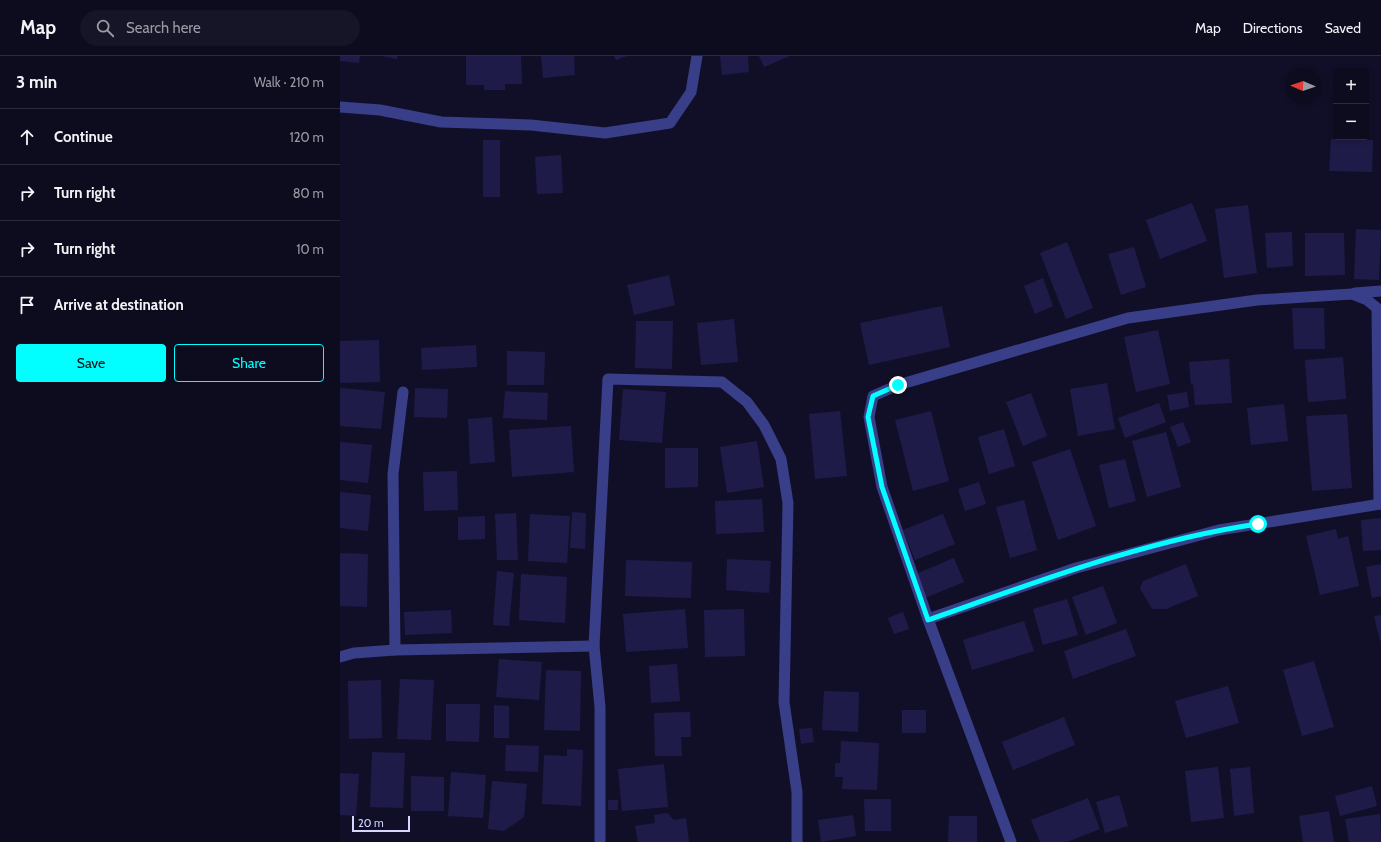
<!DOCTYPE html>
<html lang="en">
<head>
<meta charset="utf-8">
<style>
	:root { --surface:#0d0b1e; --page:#161427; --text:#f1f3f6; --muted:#9a9ba4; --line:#2d2b3c; --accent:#02ffff }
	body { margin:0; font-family:Cabin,sans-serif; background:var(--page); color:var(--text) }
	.controls { position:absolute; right:12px; top:12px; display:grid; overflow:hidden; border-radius:4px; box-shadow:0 2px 6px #0003 }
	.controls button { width:36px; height:36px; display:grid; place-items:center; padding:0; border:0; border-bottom:1px solid var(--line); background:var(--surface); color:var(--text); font:20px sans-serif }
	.compass { position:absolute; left:945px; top:12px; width:36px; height:36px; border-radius:50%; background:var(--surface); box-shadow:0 2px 6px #0003; rotate:272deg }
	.scale { position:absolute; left:12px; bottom:10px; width:58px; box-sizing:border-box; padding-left:4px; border:2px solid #d6d6ff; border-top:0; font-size:11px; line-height:14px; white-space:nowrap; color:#d6d6ff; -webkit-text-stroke:3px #110f28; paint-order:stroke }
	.stop { position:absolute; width:12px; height:12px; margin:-9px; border:3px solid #02ffff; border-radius:50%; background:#fff }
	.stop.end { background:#02ffff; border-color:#fff; box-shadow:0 1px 4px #0008 }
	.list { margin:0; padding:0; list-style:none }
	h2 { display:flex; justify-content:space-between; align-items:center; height:52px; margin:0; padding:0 16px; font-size:17px }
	h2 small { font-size:13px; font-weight:400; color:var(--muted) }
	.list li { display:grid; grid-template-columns:26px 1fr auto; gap:12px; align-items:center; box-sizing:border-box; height:56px; padding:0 16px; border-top:1px solid var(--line) }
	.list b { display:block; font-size:15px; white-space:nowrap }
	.list em { font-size:13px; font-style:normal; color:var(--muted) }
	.actions { display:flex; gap:8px; padding:12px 16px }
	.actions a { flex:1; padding:9px 0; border:1px solid var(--accent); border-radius:4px; text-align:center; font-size:14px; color:var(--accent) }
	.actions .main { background:var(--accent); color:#111 }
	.icon { flex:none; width:22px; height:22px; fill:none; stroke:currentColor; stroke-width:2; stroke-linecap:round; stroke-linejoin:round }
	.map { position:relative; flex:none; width:1041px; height:786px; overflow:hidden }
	header { display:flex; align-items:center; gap:24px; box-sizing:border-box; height:56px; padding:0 20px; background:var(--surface); border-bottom:1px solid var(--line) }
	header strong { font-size:19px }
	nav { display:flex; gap:22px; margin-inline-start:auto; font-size:14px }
	.search { width:280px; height:36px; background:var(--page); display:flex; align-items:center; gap:10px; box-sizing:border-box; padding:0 14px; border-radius:22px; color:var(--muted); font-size:15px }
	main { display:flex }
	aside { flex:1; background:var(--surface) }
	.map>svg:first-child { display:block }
</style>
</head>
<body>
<header>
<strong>Map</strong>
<div class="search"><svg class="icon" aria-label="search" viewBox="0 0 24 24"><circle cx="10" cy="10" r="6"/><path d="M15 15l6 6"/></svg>Search here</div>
<nav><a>Map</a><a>Directions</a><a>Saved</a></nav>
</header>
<main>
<aside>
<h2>3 min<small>Walk · 210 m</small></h2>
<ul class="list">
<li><svg class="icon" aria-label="ahead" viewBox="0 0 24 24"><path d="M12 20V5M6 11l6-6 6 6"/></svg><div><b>Continue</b></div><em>120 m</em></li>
<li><svg class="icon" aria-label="right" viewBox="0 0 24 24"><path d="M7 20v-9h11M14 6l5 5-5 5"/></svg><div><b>Turn right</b></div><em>80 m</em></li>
<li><svg class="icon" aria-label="right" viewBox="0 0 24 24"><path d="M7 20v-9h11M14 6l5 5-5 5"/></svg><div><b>Turn right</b></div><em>10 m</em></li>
<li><svg class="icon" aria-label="arrive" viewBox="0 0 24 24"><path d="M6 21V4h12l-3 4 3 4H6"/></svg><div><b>Arrive at destination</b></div></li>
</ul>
<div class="actions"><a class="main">Save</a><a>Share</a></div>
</aside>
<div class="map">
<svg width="1041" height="786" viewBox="0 0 1041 786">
	<rect width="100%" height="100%" fill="#110f28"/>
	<g fill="#1f1b49">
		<polygon points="0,0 20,0 19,7 0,5"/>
		<polygon points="42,0 57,0 57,3"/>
		<polygon points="126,0 181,0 182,28 165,28 165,34 144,34 144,29 126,29"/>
		<polygon points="201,0 234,0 235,19 203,22"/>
		<polygon points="274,0 287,0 276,4"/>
		<polygon points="380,0 408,0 409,16 382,19"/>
		<polygon points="419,0 450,0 424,11"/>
		<polygon points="991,83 1033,84 1032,116 989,115"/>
		<rect x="143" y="84" width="17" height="57"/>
		<polygon points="221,99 223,137 197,138 195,101"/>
		<polygon points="852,147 867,185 820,203 806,164"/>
		<polygon points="908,149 917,217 884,222 875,153"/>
		<polygon points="1016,173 1041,174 1039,224 1014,223"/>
		<polygon points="952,176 953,210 927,212 925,177"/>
		<polygon points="965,177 1004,177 1005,219 965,220"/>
		<polygon points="727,186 753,252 726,263 700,197"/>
		<polygon points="794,191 806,231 781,239 768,198"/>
		<polygon points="329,219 335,249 294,259 287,229"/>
		<polygon points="703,222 713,250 695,258 684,230"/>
		<polygon points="602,250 610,291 529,309 520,267"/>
		<polygon points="952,252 984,252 985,293 954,293"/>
		<polygon points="394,263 398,306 361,309 357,267"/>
		<polygon points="296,265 333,265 332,313 295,312"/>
		<polygon points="818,274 830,328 796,336 784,281"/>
		<polygon points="39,284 40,326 0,327 0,285"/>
		<polygon points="136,289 137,311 82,314 81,292"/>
		<polygon points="167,295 205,296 204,329 167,329"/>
		<polygon points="1003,301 1006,343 968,346 965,304"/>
		<polygon points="889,303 892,347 855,349 853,328 851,329 849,306"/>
		<polygon points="767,327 775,373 738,380 730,333"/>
		<polygon points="0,332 45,336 41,373 0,370"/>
		<polygon points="75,332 108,333 107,362 74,361"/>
		<polygon points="283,333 326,336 322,387 279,384"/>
		<polygon points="165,335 208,337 207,364 163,362"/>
		<polygon points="847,336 849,351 830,355 827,339"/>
		<polygon points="691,337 707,380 683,390 666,346"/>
		<polygon points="819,347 826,366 785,382 778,362"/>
		<polygon points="944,348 948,385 911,389 907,352"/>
		<polygon points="500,355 507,420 475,423 469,358"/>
		<polygon points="591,355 609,425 573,435 555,364"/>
		<polygon points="1007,358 1012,432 972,435 966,360"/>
		<polygon points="152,361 155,406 130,408 128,363"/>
		<polygon points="843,366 851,386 838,391 830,371"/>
		<polygon points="231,370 234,416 172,421 169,374"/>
		<polygon points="664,373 675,410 649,418 638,381"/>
		<polygon points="826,376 841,431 807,441 792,385"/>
		<polygon points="417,385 424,431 387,437 380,391"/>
		<polygon points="0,386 32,389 28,427 0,424"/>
		<polygon points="325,392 358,392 358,431 325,432"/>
		<polygon points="730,393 756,470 718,484 692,406"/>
		<polygon points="785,403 796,445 769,452 759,409"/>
		<polygon points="117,415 118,454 84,455 83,416"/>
		<polygon points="639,426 646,448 625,455 618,433"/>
		<polygon points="0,436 31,439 28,475 0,472"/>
		<polygon points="422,443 424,476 376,478 375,445"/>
		<polygon points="684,444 697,494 670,502 656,451"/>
		<polygon points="232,456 246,457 245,493 230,492"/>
		<polygon points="176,457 178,504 157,504 155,458"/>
		<polygon points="190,458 230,460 227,507 188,505"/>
		<polygon points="603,458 615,488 575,504 563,474"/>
		<polygon points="145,460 145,483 118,484 118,461"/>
		<polygon points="1041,462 1041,494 1023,495 1021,464"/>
		<polygon points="996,473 998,483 1008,480 1019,530 980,539 966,480"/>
		<polygon points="0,497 28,498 27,551 0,550"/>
		<polygon points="614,502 624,526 585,542 576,518"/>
		<polygon points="387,503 431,505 429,537 386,534"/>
		<polygon points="286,504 352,506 351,542 285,540"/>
		<polygon points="846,508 858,540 826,553 812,553 800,532 803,525"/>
		<polygon points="1041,508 1041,540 1032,542 1026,511"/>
		<polygon points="157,515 174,517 169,570 153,569"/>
		<polygon points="181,518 227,521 225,567 179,564"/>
		<polygon points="763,530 777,567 746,579 732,541"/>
		<polygon points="727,543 738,579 703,589 693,553"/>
		<polygon points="345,553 348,592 286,596 283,558"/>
		<polygon points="404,553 405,600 365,601 364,554"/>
		<polygon points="111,554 112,577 65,579 64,556"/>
		<polygon points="563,556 569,573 554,578 548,562"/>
		<polygon points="1041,559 1041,585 1040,585 1034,560"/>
		<polygon points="684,565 694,595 632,614 623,584"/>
		<polygon points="786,573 796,600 733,623 724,595"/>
		<polygon points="159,603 202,606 199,644 156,641"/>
		<polygon points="974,605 994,671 962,680 943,614"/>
		<polygon points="337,608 340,645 311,647 309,610"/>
		<polygon points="206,614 241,615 240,675 204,674"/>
		<polygon points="60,623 94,624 91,684 57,683"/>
		<polygon points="41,624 42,682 9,683 8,625"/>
		<polygon points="888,630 899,667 846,682 835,645"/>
		<polygon points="484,635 519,636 518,676 482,674"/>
		<polygon points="106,648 140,648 139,686 106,685"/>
		<polygon points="154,649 169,650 169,682 154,682"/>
		<rect x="562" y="654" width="24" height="23"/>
		<polygon points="350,656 351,681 341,681 342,700 315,700 314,657"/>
		<polygon points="724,661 735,689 673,714 662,686"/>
		<polygon points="472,672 474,686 461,688 459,673"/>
		<polygon points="501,685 539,687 537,734 502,733 503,721 495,721 495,707 500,707"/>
		<polygon points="166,689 199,690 198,716 165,715"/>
		<polygon points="227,693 243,694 241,750 202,748 204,699 227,700"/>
		<polygon points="32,696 65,697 63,752 30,751"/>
		<polygon points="324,708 328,751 282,755 278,713"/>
		<polygon points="878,711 884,762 851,766 845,715"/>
		<polygon points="910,711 914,757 894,760 890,713"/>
		<polygon points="111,716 146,719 143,762 108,760"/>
		<polygon points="0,717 19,718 16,760 0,759"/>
		<polygon points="71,720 104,721 104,755 71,755"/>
		<polygon points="152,725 187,728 184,761 164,775 148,773"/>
		<polygon points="1032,730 1037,750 1000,760 995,740"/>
		<polygon points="779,739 788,770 765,777 756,746"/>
		<polygon points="748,742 760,773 727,786 700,786 691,764"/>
		<polygon points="524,743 551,743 551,775 525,775"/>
		<rect x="268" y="744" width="10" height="10"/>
		<polygon points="989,755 994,786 963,786 959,760"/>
		<polygon points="327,757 334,764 346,762 349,786 298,786 295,770 315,767 314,759"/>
		<polygon points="1040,758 1041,786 1009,786 1005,763"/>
		<polygon points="513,759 516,780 481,786 478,764"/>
		<polygon points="609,760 637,760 637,786 608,786"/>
	</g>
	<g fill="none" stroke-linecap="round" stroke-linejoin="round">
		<g stroke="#393e88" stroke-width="11">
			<polyline points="0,51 40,54 101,66 191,69 265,77 330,67 351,36 357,0"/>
			<polyline points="1015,237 1041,235"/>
			<polyline points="588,563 736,512 879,474 1041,448"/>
			<polyline points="55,594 53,418 63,336"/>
			<polyline points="0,601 14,597 55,594 254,590"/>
			<polyline points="260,786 260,651 254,590 268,323 382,326 407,346 424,369 441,403 448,447 444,646 457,736 457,786"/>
			<polyline points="671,786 588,563 542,431 529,361 533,340 558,329 788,262 917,244 1012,238 1027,244 1037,252 1039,448"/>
		</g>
	</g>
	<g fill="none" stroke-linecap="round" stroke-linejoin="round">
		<path stroke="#02ffff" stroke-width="5" d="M558,329L533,340L528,361L542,431L588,564C694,527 806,484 918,468"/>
	</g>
</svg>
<div class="controls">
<button>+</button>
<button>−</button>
</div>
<svg class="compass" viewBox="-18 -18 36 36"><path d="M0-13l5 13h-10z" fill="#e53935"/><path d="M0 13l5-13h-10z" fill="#9a9ba4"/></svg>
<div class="scale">20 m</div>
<div class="stop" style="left:918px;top:468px"></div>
<div class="stop end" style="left:558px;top:329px"></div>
</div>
</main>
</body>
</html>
